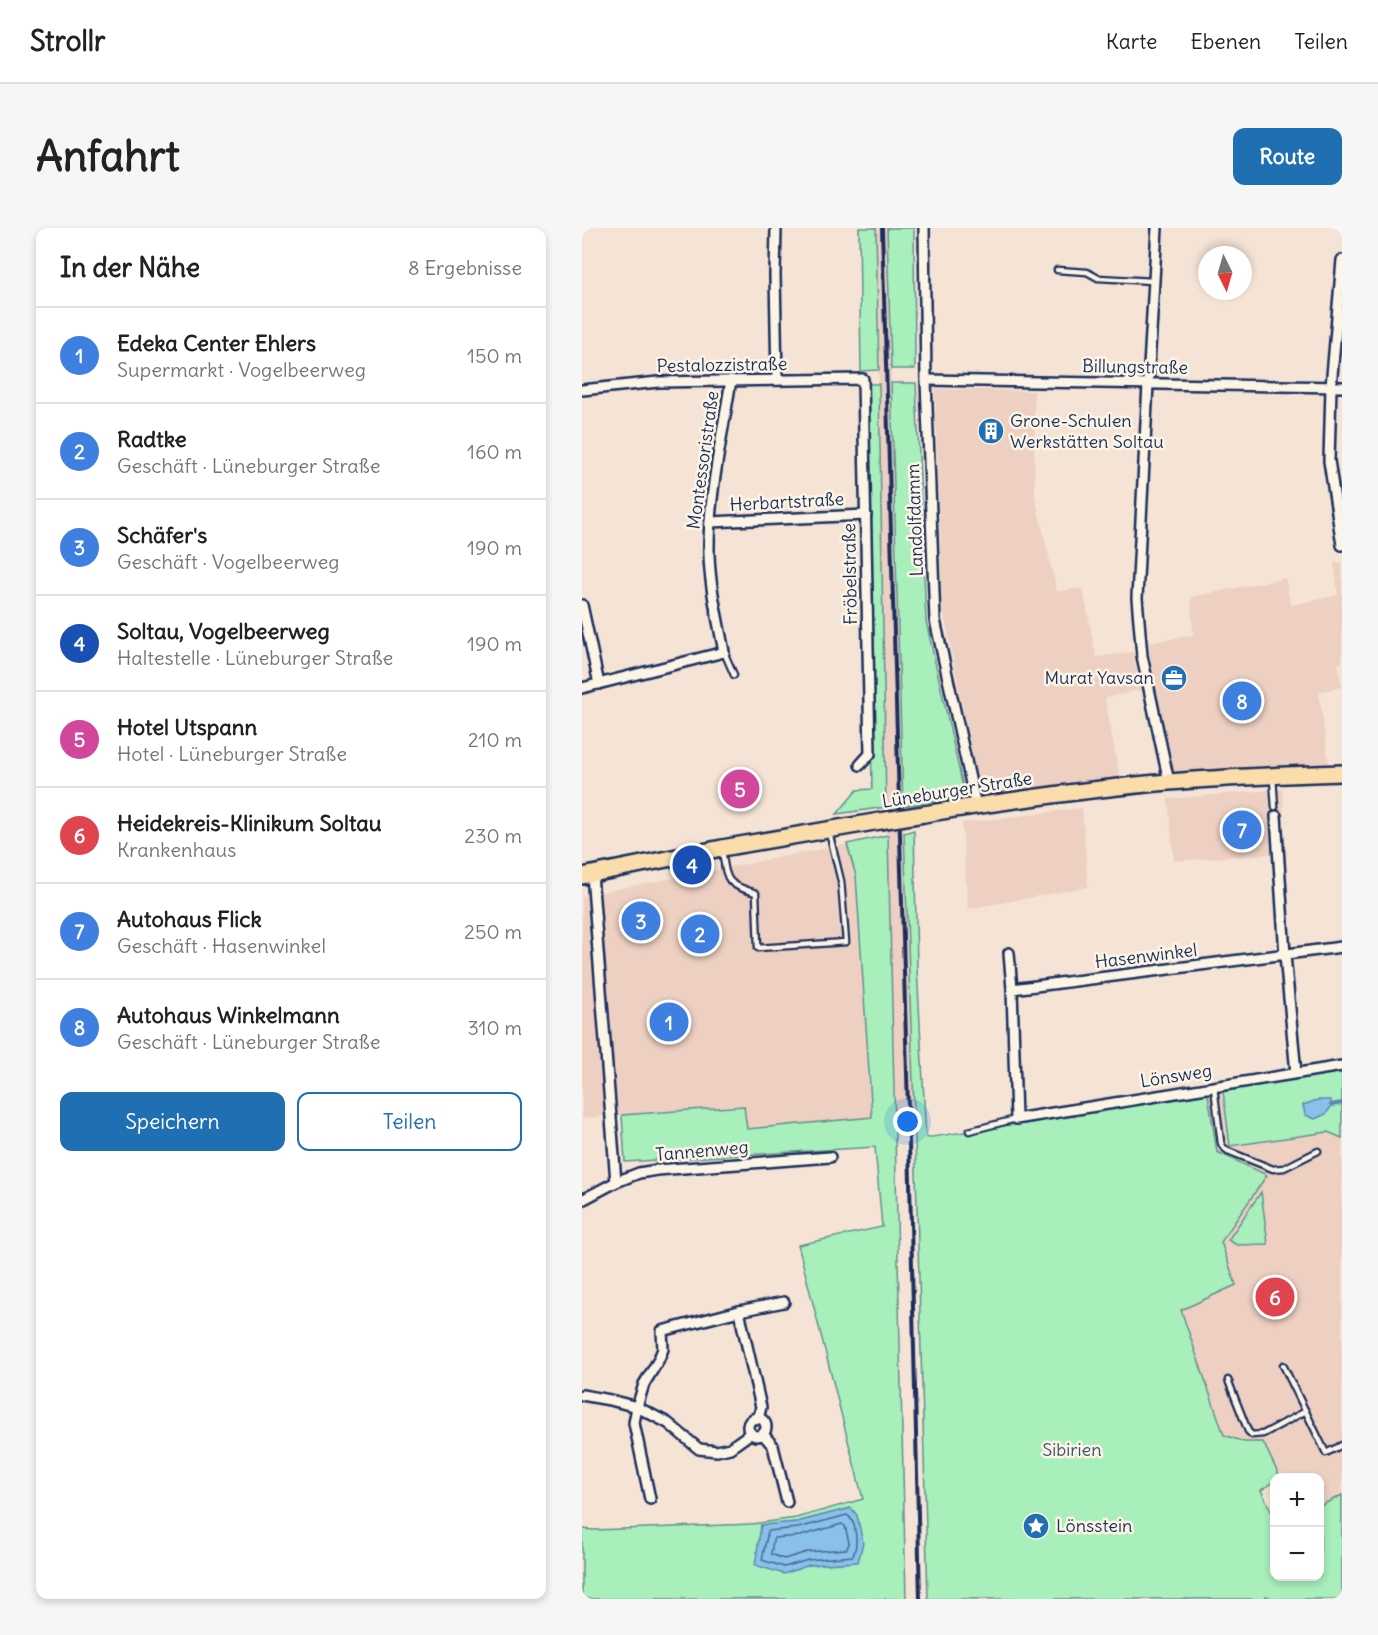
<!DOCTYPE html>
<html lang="de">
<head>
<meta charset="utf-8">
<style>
	:root { --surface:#fff; --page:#f6f6f6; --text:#222; --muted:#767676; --line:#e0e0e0; --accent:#1f6fb2 }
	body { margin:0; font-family:Delius,sans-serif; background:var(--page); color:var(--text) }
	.controls { position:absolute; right:18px; bottom:18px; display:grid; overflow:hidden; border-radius:12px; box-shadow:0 3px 9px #0003 }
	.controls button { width:54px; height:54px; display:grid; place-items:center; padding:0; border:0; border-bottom:2px solid var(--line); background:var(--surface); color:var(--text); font:30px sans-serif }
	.compass { position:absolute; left:616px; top:18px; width:54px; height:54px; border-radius:50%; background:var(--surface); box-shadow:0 3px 9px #0003; rotate:175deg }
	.you { position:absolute; left:326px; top:894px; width:21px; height:21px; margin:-15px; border:4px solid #fff; border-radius:50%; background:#1a73e8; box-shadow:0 0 0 9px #1a73e833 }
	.badge { display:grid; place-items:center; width:39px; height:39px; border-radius:50%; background:var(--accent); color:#fff; font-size:20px; font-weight:700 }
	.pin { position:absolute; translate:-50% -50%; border:3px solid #fff; box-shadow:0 2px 6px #0006 }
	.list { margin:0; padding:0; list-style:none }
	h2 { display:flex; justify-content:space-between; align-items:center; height:78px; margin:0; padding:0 24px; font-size:26px }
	h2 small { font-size:20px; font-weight:400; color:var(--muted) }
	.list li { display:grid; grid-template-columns:39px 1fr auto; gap:18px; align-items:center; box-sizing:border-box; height:96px; padding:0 24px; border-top:2px solid var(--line) }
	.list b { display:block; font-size:22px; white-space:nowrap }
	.list p { margin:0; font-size:20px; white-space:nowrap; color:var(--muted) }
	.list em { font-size:20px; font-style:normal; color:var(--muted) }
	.actions { display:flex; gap:12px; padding:18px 24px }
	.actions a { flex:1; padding:14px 0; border:2px solid var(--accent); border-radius:12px; text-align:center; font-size:21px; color:var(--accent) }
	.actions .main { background:var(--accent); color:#fff }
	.map { position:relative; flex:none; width:760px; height:1371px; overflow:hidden; border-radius:12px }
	header { display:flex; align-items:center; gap:36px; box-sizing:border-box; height:84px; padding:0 30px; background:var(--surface); border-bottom:2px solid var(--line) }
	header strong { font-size:28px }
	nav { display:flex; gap:33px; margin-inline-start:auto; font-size:21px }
	.intro { display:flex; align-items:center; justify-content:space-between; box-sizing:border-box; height:144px; padding:0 36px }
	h1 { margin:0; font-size:42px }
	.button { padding:15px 27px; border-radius:12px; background:var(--accent); color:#fff; font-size:21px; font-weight:700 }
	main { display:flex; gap:36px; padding:0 36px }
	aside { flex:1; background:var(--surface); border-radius:12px; box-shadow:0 3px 9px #0003 }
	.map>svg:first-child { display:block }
</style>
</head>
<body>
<header>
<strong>Strollr</strong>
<nav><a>Karte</a><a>Ebenen</a><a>Teilen</a></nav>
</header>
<div class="intro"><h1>Anfahrt</h1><a class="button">Route</a></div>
<main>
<aside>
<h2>In der Nähe<small>8 Ergebnisse</small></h2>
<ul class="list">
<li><span class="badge" style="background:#3f7fe0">1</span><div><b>Edeka Center Ehlers</b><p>Supermarkt · Vogelbeerweg</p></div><em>150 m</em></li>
<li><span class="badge" style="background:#3f7fe0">2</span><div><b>Radtke</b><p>Geschäft · Lüneburger Straße</p></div><em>160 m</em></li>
<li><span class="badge" style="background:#3f7fe0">3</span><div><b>Schäfer's</b><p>Geschäft · Vogelbeerweg</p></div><em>190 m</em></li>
<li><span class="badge" style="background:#1a4fb4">4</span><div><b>Soltau, Vogelbeerweg</b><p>Haltestelle · Lüneburger Straße</p></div><em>190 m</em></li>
<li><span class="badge" style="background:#d1479c">5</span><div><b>Hotel Utspann</b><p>Hotel · Lüneburger Straße</p></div><em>210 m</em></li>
<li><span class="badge" style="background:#e0444e">6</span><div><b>Heidekreis-Klinikum Soltau</b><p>Krankenhaus</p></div><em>230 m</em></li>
<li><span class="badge" style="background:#3f7fe0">7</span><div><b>Autohaus Flick</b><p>Geschäft · Hasenwinkel</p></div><em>250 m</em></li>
<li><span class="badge" style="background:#3f7fe0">8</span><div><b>Autohaus Winkelmann</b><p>Geschäft · Lüneburger Straße</p></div><em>310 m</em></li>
</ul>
<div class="actions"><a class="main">Speichern</a><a>Teilen</a></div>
</aside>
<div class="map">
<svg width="760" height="1371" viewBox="0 0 760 1371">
	<rect width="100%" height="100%" fill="#f5e4d5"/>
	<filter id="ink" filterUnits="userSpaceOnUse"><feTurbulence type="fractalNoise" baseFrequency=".0167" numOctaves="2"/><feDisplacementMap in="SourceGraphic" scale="12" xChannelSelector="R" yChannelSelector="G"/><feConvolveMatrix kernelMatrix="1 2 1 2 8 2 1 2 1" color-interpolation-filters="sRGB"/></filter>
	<g filter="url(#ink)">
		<g fill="#edd0c2">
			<polygon points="294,0 305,0 322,605 333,910 314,904 304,579"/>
			<polygon points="353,161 452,163 453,269 475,363 501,360 514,429 551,424 558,462 523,470 538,551 398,568 360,376"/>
			<polygon points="760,334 760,435 756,436 760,459 737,464 747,537 696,538 591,545 565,415 611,407 609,369 703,350 709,377 756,367 752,335"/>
			<polygon points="701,561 703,625 592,633 586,571"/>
			<polygon points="500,580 506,659 386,681 380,595"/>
			<polygon points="265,616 274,648 290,889 165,901 162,878 0,890 0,668"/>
			<polygon points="760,844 760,1267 738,1278 738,1250 698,1249 681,1214 662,1214 642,1207 599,1082 654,1057 639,1014 685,948 635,924 626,866"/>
		</g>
		<g fill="#a8efbc" stroke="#628f8d" stroke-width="1.5" fill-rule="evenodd">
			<polygon points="277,0 294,0 297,142 279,143"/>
			<polygon points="305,0 332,0 333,141 309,141"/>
			<polygon points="309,155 334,155 344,393 381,559 377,569 321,578"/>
			<polygon points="283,156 297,156 304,579 255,586 275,562 290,561"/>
			<polygon points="332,602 335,739 344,910 626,866 635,924 685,947 639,1014 654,1057 599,1082 642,1207 662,1214 681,1214 698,1249 692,1250 692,1254 679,1262 692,1289 692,1348 738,1348 738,1278 760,1267 760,1371 692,1371 684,1368 683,1371 346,1371 333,910 322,605"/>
			<path d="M306,607L324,1371H0V1301L12,1302L170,1296L214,1290L281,1271L216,1017L300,999L293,919L43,934L40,887L162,878L165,901L290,889L274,648L265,616ZM269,1280L276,1333L227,1337L202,1345L179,1298L215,1294Z"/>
			<polygon points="760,844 760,910 746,904 648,918 641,863"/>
			<polygon points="679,964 686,1016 655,1017 646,1012"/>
		</g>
		<g fill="#89c1e8" stroke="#5d87b1" stroke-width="1.5">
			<polygon points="735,872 749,872 749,879 744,886 733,891 723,887 721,877"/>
			<polygon points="269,1280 275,1287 281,1315 276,1334 227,1337 202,1346 173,1337 179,1297 215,1294"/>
		</g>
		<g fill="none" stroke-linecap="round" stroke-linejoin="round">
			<g stroke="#476995" stroke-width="1.5">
				<path d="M265,1287C275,1293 276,1317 271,1328L226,1332L202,1339L180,1332L186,1303L216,1300Z"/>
				<polygon points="260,1296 263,1298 267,1315 265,1321 225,1324 202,1331 189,1326 191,1312 192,1310 218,1308"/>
			</g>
			<polyline stroke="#5d87b1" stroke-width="4" points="749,877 760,875"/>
			<defs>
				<g id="service">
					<polyline points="475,42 505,44 516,50 571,53"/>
					<polyline points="142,424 152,447"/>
					<polyline points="691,550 693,579"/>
					<path d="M140,622C145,653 143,656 174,665L176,720L264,714L259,653L247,604"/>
					<polyline points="632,859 639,915 641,919 646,923 691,941 702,940 736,923"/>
					<polyline points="387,903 434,891"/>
					<polyline points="701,1137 744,1225 760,1217"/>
					<polyline points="646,1152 666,1203 670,1207 681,1206 724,1183"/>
				</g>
				<g id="minor">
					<polyline points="194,0 193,47 195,152"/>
					<polyline points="342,0 344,152 353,392 394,578"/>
					<polyline points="575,0 566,156 555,370 560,428 587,554"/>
					<polyline points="760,32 749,159 747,233 760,317"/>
					<polyline points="344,152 760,159"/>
					<polyline points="0,162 76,154 281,151 288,526 278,537"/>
					<polyline points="128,294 284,287"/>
					<polyline points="0,377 17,456"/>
					<path d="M0,460L142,424C136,392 128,360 127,327C126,269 140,210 149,152"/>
					<polyline points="694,588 703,727 714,845"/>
					<polyline points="10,646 34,954"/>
					<polyline points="427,725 430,761 434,891 760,838"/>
					<polyline points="430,761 760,719"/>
					<polyline points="0,972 34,954 57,945 75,942 248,929"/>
					<polyline points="157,1083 202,1074"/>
					<polyline points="0,1167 28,1172 55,1179 86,1195 117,1221 135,1223 148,1220 169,1205"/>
					<circle cx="175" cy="1199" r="9"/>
					<polyline points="181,1206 191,1218 205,1274"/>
					<polyline points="68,1271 52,1195 55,1179 62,1156 76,1133 81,1121 80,1103 157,1083 179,1179 176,1191"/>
				</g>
				<g id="primary">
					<path d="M342,586C423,573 505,561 587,554C644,549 702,547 760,545"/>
					<polyline points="0,648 140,620 298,593"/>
				</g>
			</defs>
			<use href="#service" stroke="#1b2f5e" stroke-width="9"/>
			<use href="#minor" stroke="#1b2f5e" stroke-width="14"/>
			<use href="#primary" stroke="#1b2f5e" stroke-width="20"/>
			<use href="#service" stroke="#fcf5e5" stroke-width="4.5"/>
			<use href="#minor" stroke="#fcf5e5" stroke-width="9"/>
			<use href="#primary" stroke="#faddab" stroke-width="15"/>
			<polyline stroke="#1b2f5e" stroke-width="4" points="300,0 327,913 338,1371"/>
			<defs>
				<polyline id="primary-bridge" points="298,593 342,586"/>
			</defs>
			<use href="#primary-bridge" stroke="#1b2f5e" stroke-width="20" stroke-linecap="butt"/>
			<use href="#primary-bridge" stroke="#faddab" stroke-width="15"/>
		</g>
	</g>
	<defs>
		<symbol id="building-disc" viewBox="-11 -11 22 22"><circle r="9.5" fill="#1f6fb2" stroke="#fcf5e5"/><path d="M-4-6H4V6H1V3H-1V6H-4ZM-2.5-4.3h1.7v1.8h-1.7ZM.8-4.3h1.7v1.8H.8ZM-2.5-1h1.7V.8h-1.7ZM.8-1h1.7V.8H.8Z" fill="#fff"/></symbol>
		<symbol id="office-disc" viewBox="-11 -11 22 22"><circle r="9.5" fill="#1f6fb2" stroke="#fcf5e5"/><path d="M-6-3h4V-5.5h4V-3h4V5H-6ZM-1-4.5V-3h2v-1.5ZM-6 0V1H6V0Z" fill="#fff"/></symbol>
		<symbol id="sight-disc" viewBox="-11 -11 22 22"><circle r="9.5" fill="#1f6fb2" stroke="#fcf5e5"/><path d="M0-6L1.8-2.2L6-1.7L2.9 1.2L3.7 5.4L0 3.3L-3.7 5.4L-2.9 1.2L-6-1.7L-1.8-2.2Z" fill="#fff"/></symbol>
	</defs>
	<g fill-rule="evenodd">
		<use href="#building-disc" x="394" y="188" width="30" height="30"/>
		<use href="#office-disc" x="577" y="435" width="30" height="30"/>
		<use href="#sight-disc" x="439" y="1283" width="30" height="30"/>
	</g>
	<g text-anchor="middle" stroke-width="5" stroke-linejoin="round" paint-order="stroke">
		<g font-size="18" fill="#1b2f5e" stroke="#fcf5e5">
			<text transform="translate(140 137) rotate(-1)" y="6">Pestalozzistraße</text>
			<text transform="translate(553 139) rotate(1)" y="6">Billungstraße</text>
			<text transform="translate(121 232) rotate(-82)" y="6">Montessoristraße</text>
			<text transform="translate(205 274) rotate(-3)" y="6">Herbartstraße</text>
			<text transform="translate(333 292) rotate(-92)" y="6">Landolfdamm</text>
			<text transform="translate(268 346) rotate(-91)" y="6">Fröbelstraße</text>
			<text transform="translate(375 562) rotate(-9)" y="6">Lüneburger Straße</text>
			<text transform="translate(564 728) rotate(-7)" y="6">Hasenwinkel</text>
			<text transform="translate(594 848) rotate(-9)" y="6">Lönsweg</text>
			<text transform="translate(120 923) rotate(-5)" y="6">Tannenweg</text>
		</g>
		<g font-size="18" fill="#1b2f5e" stroke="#fcf5e5" text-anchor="start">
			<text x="428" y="199">Grone-Schulen<tspan x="428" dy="21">Werkstätten Soltau</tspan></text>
			<text x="572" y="456" text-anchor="end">Murat Yavsan</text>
			<text x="474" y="1304">Lönsstein</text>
		</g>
		<g font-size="18" fill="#375571" stroke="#fcf5e5">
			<text x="490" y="1228">Sibirien</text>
		</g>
	</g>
</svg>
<div class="controls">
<button>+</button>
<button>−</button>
</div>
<svg class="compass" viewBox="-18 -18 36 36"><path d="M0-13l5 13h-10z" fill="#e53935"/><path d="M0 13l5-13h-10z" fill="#767676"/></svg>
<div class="you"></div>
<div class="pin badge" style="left:87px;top:794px;background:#3f7fe0">1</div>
<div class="pin badge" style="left:118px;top:706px;background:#3f7fe0">2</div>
<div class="pin badge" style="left:59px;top:693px;background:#3f7fe0">3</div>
<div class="pin badge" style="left:110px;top:637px;background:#1a4fb4">4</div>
<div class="pin badge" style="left:158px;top:561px;background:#d1479c">5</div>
<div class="pin badge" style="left:693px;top:1069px;background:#e0444e">6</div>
<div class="pin badge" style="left:660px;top:602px;background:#3f7fe0">7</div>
<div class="pin badge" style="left:660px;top:473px;background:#3f7fe0">8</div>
</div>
</main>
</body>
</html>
